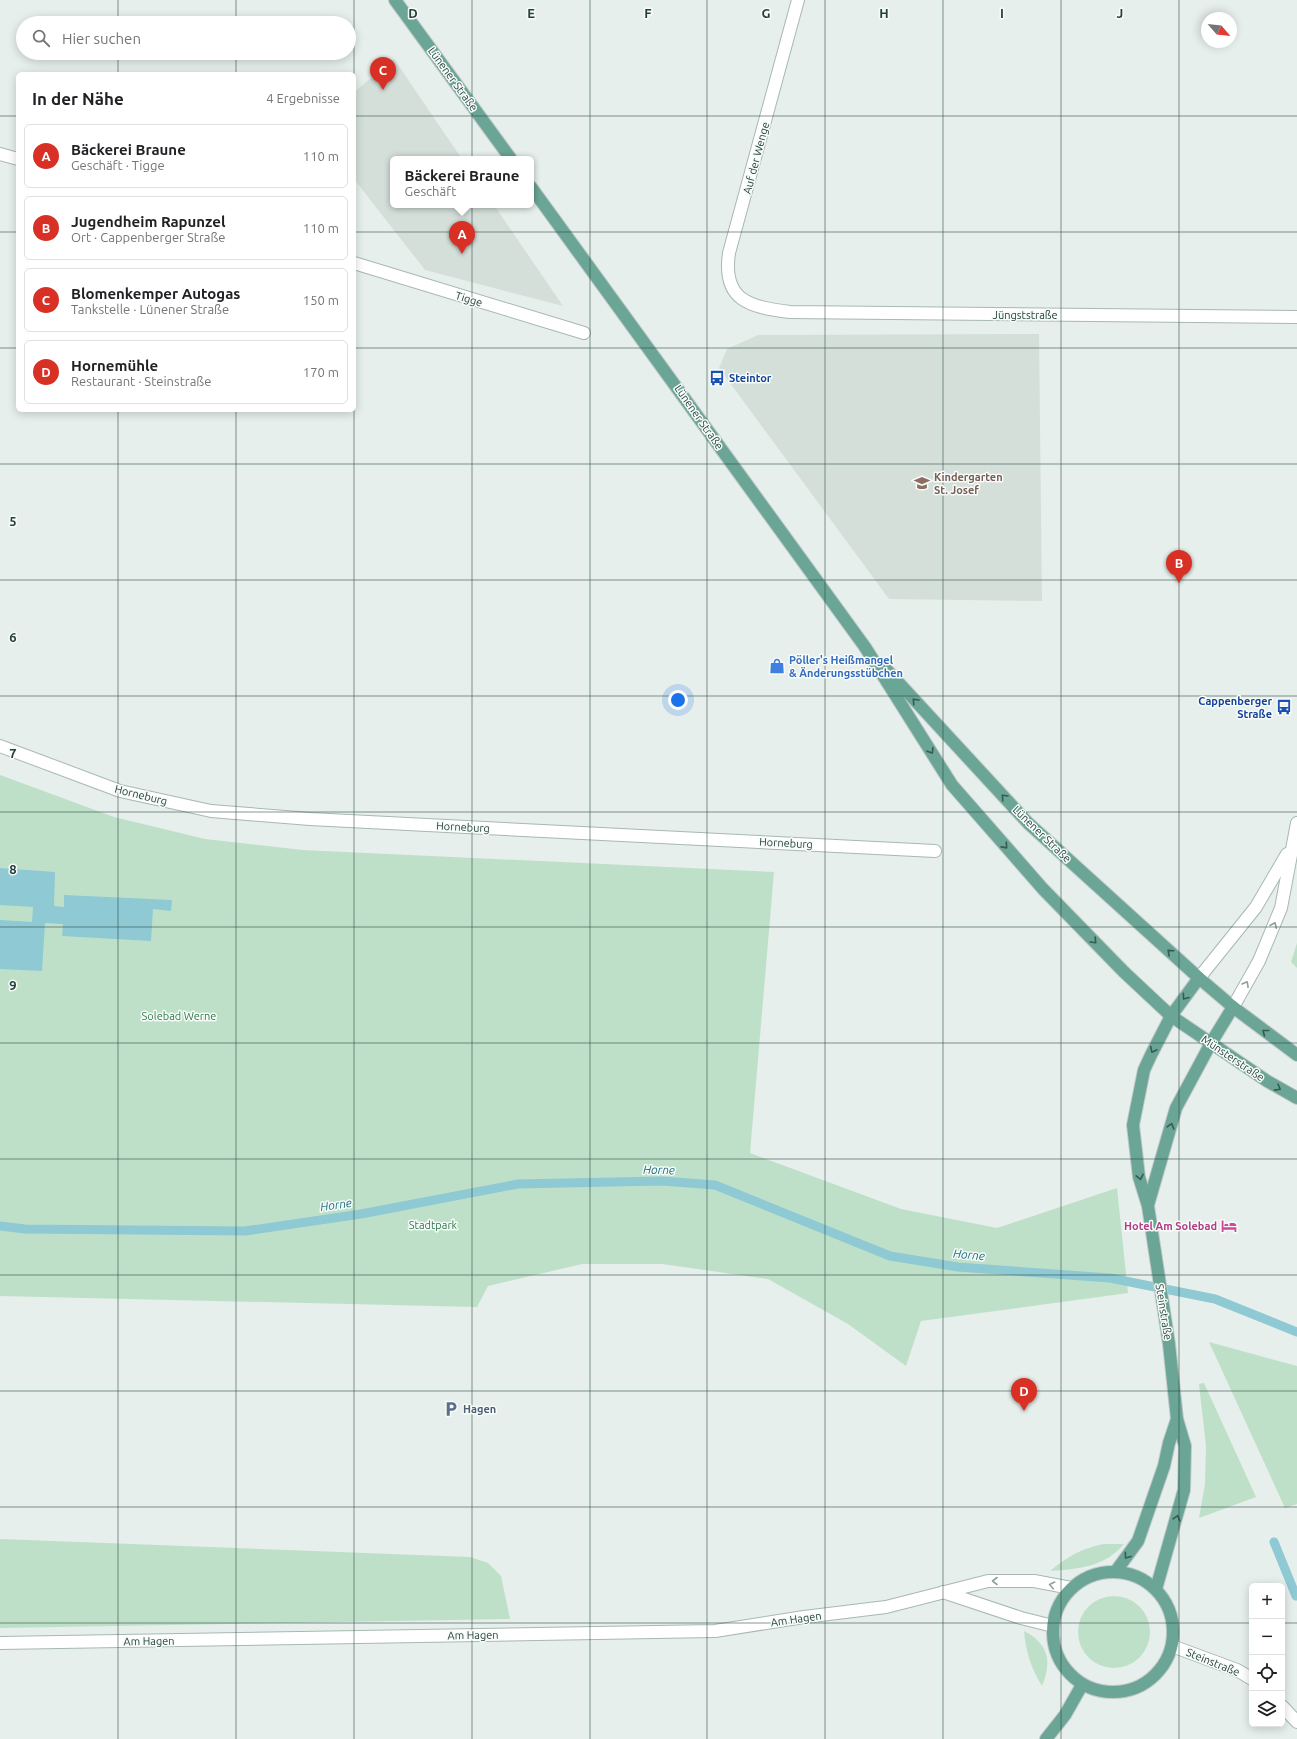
<!DOCTYPE html>
<html lang="de">
<head>
<meta charset="utf-8">
<style>
	:root { --surface:#fff; --page:#f6f6f6; --text:#202124; --muted:#757577; --line:#e0e0e0; --accent:#d93025 }
	body { margin:0; font-family:Ubuntu,sans-serif; background:var(--page); color:var(--text) }
	.controls { position:absolute; right:12px; bottom:12px; display:grid; overflow:hidden; border-radius:6px; box-shadow:0 2px 10px #0003 }
	.controls button { width:36px; height:36px; display:grid; place-items:center; padding:0; border:0; border-bottom:1px solid var(--line); background:var(--surface); color:var(--text); font:20px sans-serif }
	.compass { position:absolute; left:1201px; top:12px; width:36px; height:36px; border-radius:50%; background:var(--surface); box-shadow:0 2px 10px #0003; rotate:118deg }
	.you { position:absolute; left:678px; top:700px; width:14px; height:14px; margin:-10px; border:3px solid #fff; border-radius:50%; background:#1a73e8; box-shadow:0 0 0 6px #1a73e833 }
	.badge { display:grid; place-items:center; width:26px; height:26px; border-radius:50%; background:var(--accent); color:#fff; font-size:13px; font-weight:700 }
	.pin { position:absolute; translate:-50% -33px; filter:drop-shadow(0 1px 2px #0008) }
	.pin::after { content:''; position:absolute; top:21px; width:14px; height:12px; background:inherit; clip-path:polygon(0 0,100% 0,50% 100%) }
	.popup { position:absolute; left:390px; top:156px; width:144px; height:52px; box-sizing:border-box; display:grid; place-content:center; border-radius:6px; background:var(--surface); filter:drop-shadow(0 1px 3px #0005); font-size:13px; white-space:nowrap; color:var(--muted) }
	.popup b { font-size:15px; color:var(--text) }
	.popup::after { content:''; position:absolute; left:50%; top:100%; margin-left:-8px; border:8px solid transparent; border-top-color:var(--surface) }
	.list { margin:0; padding:0; list-style:none }
	h2 { display:flex; justify-content:space-between; align-items:center; height:52px; margin:0; padding:0 16px; font-size:17px }
	h2 small { font-size:13px; font-weight:400; color:var(--muted) }
	.list li { display:grid; grid-template-columns:26px 1fr auto; gap:12px; align-items:center; box-sizing:border-box; height:64px; margin:0 8px 8px; padding:0 8px; border:1px solid var(--line); border-radius:6px }
	.list b { display:block; font-size:15px; white-space:nowrap }
	.list p { margin:0; font-size:13px; white-space:nowrap; color:var(--muted) }
	.list em { font-size:13px; font-style:normal; color:var(--muted) }
	.icon { flex:none; width:22px; height:22px; fill:none; stroke:currentColor; stroke-width:2; stroke-linecap:round; stroke-linejoin:round }
	.map { position:relative; flex:none; width:1297px; height:1739px; overflow:hidden }
	.search { position:absolute; background:var(--surface); box-shadow:0 2px 10px #0003; left:16px; top:16px; width:340px; height:44px; display:flex; align-items:center; gap:10px; box-sizing:border-box; padding:0 14px; border-radius:22px; color:var(--muted); font-size:15px }
	.panel { position:absolute; background:var(--surface); box-shadow:0 2px 10px #0003; left:16px; top:72px; width:340px; height:340px; border-radius:6px }
	.map>svg:first-child { display:block }
</style>
</head>
<body>
<div class="map">
<svg width="1297" height="1739" viewBox="0 0 1297 1739">
	<rect width="100%" height="100%" fill="#e6efeb"/>
	<g fill="#d4dfda">
		<polygon points="394,59 462,159 393,159 393,205 494,205 563,306 425,270 354,179 354,92"/>
		<polygon points="1039,334 1042,601 889,599 719,368 727,349 758,335"/>
	</g>
	<g fill="#bfe0c8">
		<polygon points="0,775 114,817 205,839 303,850 774,872 750,1153 901,1209 997,1228 1117,1188 1128,1293 921,1321 906,1366 848,1324 768,1279 662,1264 582,1264 488,1286 477,1307 0,1296"/>
		<polygon points="1297,943 1297,968 1291,962"/>
		<polygon points="1209,1342 1297,1366 1297,1504 1285,1508"/>
		<polygon points="1204,1383 1256,1497 1199,1518 1205,1484 1206,1446 1199,1384"/>
		<polygon points="0,1539 470,1557 488,1563 501,1576 510,1619 0,1628"/>
		<path d="M1103,1544H1124C1105,1567 1078,1569 1050,1571C1068,1556 1081,1549 1103,1544Z"/>
		<circle cx="1114" cy="1632" r="36"/>
		<path d="M1024,1631C1049,1644 1052,1662 1042,1686C1031,1668 1026,1652 1024,1631Z"/>
	</g>
	<polygon fill="#8ec9d4" points="0,868 55,872 54,906 64,907 64,895 172,900 171,911 153,909 151,941 62,936 63,924 45,923 42,971 0,969 0,920 32,922 33,907 0,905"/>
	<g fill="none" stroke-linecap="round" stroke-linejoin="round">
		<g stroke="#8ec9d4" stroke-width="9">
			<polyline points="0,1226 25,1229 245,1231 361,1214 518,1184 662,1181 715,1185 890,1256 958,1267 1110,1278 1215,1299 1297,1332"/>
			<polyline points="1274,1542 1296,1596"/>
		</g>
		<defs>
			<g id="minor">
				<path d="M798,0L729,253C722,301 750,307 790,312L1297,317"/>
				<polyline points="0,154 18,159"/>
				<polyline points="354,263 584,333"/>
				<polyline points="0,746 120,791 211,811 310,819 935,851"/>
				<polyline points="1199,978 1256,907 1287,854"/>
				<polyline points="1233,1007 1259,961 1281,908 1297,823"/>
				<polyline points="943,1592 1021,1618 1053,1626"/>
				<polyline points="0,1643 715,1631 804,1617 886,1607 988,1581 1034,1581 1071,1588"/>
				<polyline points="1172,1646 1237,1670 1252,1679"/>
				<polyline points="1282,1706 1297,1722"/>
			</g>
			<g id="major">
				<polyline points="395,0 511,159"/>
				<polyline points="531,187 865,647 952,785 1043,889 1124,972 1171,1016 1267,1081 1297,1098"/>
				<polyline points="886,669 1028,823 1199,978 1233,1007 1297,1055"/>
				<polyline points="1148,1205 1176,1108 1211,1043 1233,1007"/>
				<polyline points="1116,1571 1138,1541 1164,1466 1169,1443 1177,1419"/>
				<circle cx="1113" cy="1632" r="60"/>
				<polyline points="1156,1589 1184,1490 1185,1446 1177,1419 1169,1344 1148,1206 1139,1177 1133,1125 1144,1070 1151,1055 1171,1016 1199,978"/>
				<polyline points="1046,1739 1065,1715 1082,1685"/>
			</g>
		</defs>
		<use href="#minor" stroke="#a8b8b2" stroke-width="14"/>
		<use href="#major" stroke="#c2cac8" stroke-width="14"/>
		<use href="#minor" stroke="#fff" stroke-width="12"/>
		<use href="#major" stroke="#6aa596" stroke-width="12"/>
	</g>
	<defs><path id="oneway-chevron" d="M-2-3.5L2.5 0L-2 3.5" fill="none" stroke-width="1.6" stroke-linecap="round" stroke-linejoin="round"/></defs>
	<g stroke="#365b51">
		<use href="#oneway-chevron" transform="translate(915 701) rotate(-133)"/>
		<use href="#oneway-chevron" transform="translate(931 751) rotate(58)"/>
		<use href="#oneway-chevron" transform="translate(1004 797) rotate(-133)"/>
		<use href="#oneway-chevron" transform="translate(1005 846) rotate(48)"/>
		<use href="#oneway-chevron" transform="translate(1094 941) rotate(46)"/>
		<use href="#oneway-chevron" transform="translate(1170 952) rotate(-138)"/>
		<use href="#oneway-chevron" transform="translate(1185 997) rotate(127)"/>
		<use href="#oneway-chevron" transform="translate(1265 1032) rotate(-142)"/>
		<use href="#oneway-chevron" transform="translate(1153 1050) rotate(117)"/>
		<use href="#oneway-chevron" transform="translate(1278 1088) rotate(29)"/>
		<use href="#oneway-chevron" transform="translate(1171 1126) rotate(-73)"/>
		<use href="#oneway-chevron" transform="translate(1140 1177) rotate(78)"/>
		<use href="#oneway-chevron" transform="translate(1177 1518) rotate(-74)"/>
		<use href="#oneway-chevron" transform="translate(1127 1556) rotate(126)"/>
	</g>
	<g stroke="#92a09c">
		<use href="#oneway-chevron" transform="translate(1274 925) rotate(-67)"/>
		<use href="#oneway-chevron" transform="translate(1246 984) rotate(-61)"/>
		<use href="#oneway-chevron" transform="translate(995 1581) rotate(-180)"/>
		<use href="#oneway-chevron" transform="translate(1052 1585) rotate(-168)"/>
	</g>
	<path fill="none" stroke="#24423a" stroke-width="1" stroke-opacity="0.55" d="M118,0V23M236,0V23M354,0V74M472,0V1739M590,0V1739M707,0V1739M825,0V1739M943,0V1739M1061,0V1739M1179,0V1739M118,53V74M236,53V74M0,116H18M354,116H1297M0,232H18M354,232H1297M0,348H18M354,348H1297M118,410V1739M236,410V1739M354,410V1739M0,464H1297M0,580H1297M0,696H1297M0,812H1297M0,927H1297M0,1043H1297M0,1159H1297M0,1275H1297M0,1391H1297M0,1507H1297M0,1623H1252M1282,1623H1297"/>
	<defs>
		<symbol id="bus-bare" viewBox="-9 -9 18 18"><path d="M-5-6H5V4H4V6H2V4H-2V6H-4V4H-5ZM-3.5-4V0h7V-4ZM-3.5 1.2v1.5H-2V1.2ZM2 1.2v1.5H3.5V1.2Z" fill="#1a4fb4" stroke="#f7fbf9" stroke-width="2.5" paint-order="stroke"/></symbol>
		<symbol id="school-bare" viewBox="-9 -9 18 18"><path d="M0-5L7-2L0 1L-7-2ZM-4 1L0 2.5L4 1V4Q0 6-4 4Z" fill="#8d6e63" stroke="#f7fbf9" stroke-width="2.5" paint-order="stroke"/></symbol>
		<symbol id="shop-bare" viewBox="-9 -9 18 18"><path d="M-5-2.5h2.3a2.7 3.5 0 0 1 5.4 0H5L5.5 6h-11ZM-1.5-2.5h3a1.5 2.3 0 0 0-3 0Z" fill="#3f7fe0" stroke="#f7fbf9" stroke-width="2.5" paint-order="stroke"/></symbol>
		<symbol id="hotel-bare" viewBox="-9 -9 18 18"><path d="M-6-4.5h1.5V1H6V5H4.5V3h-9V5H-6ZM-4 0a1.8 1.8 0 1 1 3.6 0ZM.5 0V-2.5h3Q6-2.5 6 0Z" fill="#d1479c" stroke="#f7fbf9" stroke-width="2.5" paint-order="stroke"/></symbol>
		<symbol id="parking-bare" viewBox="-9 -9 18 18"><path d="M-3.5-5.5H1a3.5 3.5 0 0 1 0 7H-1V5.5H-3.5ZM-1-3.4V-.6H.8a1.4 1.4 0 0 0 0-2.8Z" fill="#5c6f8a" stroke="#f7fbf9" stroke-width="2.5" paint-order="stroke"/></symbol>
	</defs>
	<g fill-rule="evenodd">
		<use href="#bus-bare" x="706" y="367" width="22" height="22"/>
		<use href="#school-bare" x="911" y="472" width="22" height="22"/>
		<use href="#shop-bare" x="766" y="655" width="22" height="22"/>
		<use href="#bus-bare" x="1273" y="696" width="22" height="22"/>
		<use href="#hotel-bare" x="1218" y="1215" width="22" height="22"/>
		<use href="#parking-bare" x="440" y="1398" width="22" height="22"/>
	</g>
	<g text-anchor="middle" stroke-width="3" stroke-linejoin="round" paint-order="stroke">
		<g font-size="11" fill="#24423a" stroke="#f7fbf9">
			<text transform="translate(453 79) rotate(54)" y="4">Lünener Straße</text>
			<text transform="translate(756 158) rotate(-75)" y="4">Auf der Wenge</text>
			<text transform="translate(469 299) rotate(17)" y="4">Tigge</text>
			<text x="1025" y="319">Jüngststraße</text>
			<text transform="translate(699 417) rotate(55)" y="4">Lünener Straße</text>
			<text transform="translate(141 795) rotate(14)" y="4">Horneburg</text>
			<text transform="translate(463 827) rotate(3)" y="4">Horneburg</text>
			<text transform="translate(1042 834) rotate(44)" y="4">Lünener Straße</text>
			<text transform="translate(786 843) rotate(3)" y="4">Horneburg</text>
			<text transform="translate(1233 1058) rotate(34)" y="4">Münsterstraße</text>
			<text transform="translate(1164 1312) rotate(81)" y="4">Steinstraße</text>
			<text transform="translate(796 1619) rotate(-8)" y="4">Am Hagen</text>
			<text transform="translate(473 1635) rotate(-1)" y="4">Am Hagen</text>
			<text transform="translate(149 1641) rotate(-1)" y="4">Am Hagen</text>
			<text transform="translate(1213 1662) rotate(22)" y="4">Steinstraße</text>
		</g>
		<g font-size="11" font-weight="bold" fill="#164399" stroke="#f7fbf9" text-anchor="start">
			<text x="729" y="382">Steintor</text>
			<text x="1272" y="705" text-anchor="end">Cappenberger<tspan x="1272" dy="13">Straße</tspan></text>
		</g>
		<g font-size="11" font-weight="bold" fill="#785e54" stroke="#f7fbf9" text-anchor="start">
			<text x="934" y="481">Kindergarten<tspan x="934" dy="13">St. Josef</tspan></text>
		</g>
		<g font-size="11" font-weight="bold" fill="#366cbe" stroke="#f7fbf9" text-anchor="start">
			<text x="789" y="664">Pöller's Heißmangel<tspan x="789" dy="13">&amp; Änderungsstübchen</tspan></text>
		</g>
		<g font-size="11" fill="#2d7a4b" stroke="#f7fbf9">
			<text x="179" y="1020">Solebad Werne</text>
			<text x="433" y="1229">Stadtpark</text>
		</g>
		<g font-size="11" font-weight="bold" fill="#b23c85" stroke="#f7fbf9" text-anchor="end">
			<text x="1217" y="1230">Hotel Am Solebad</text>
		</g>
		<g font-size="11" font-weight="bold" fill="#4e5e75" stroke="#f7fbf9" text-anchor="start">
			<text x="463" y="1413">Hagen</text>
		</g>
		<g font-size="12" font-style="italic" fill="#1c6f80" stroke="#f7fbf9">
			<text transform="translate(659 1170) rotate(1)" y="4">Horne</text>
			<text transform="translate(336 1205) rotate(-8)" y="4">Horne</text>
			<text transform="translate(969 1255) rotate(5)" y="4">Horne</text>
		</g>
	</g>
	<g font-size="13" text-anchor="middle" font-weight="bold" fill="#24423a" stroke="#f7fbf9" stroke-width="3" stroke-linejoin="round" paint-order="stroke">
		<text x="413" y="18">D</text>
		<text x="531" y="18">E</text>
		<text x="648" y="18">F</text>
		<text x="766" y="18">G</text>
		<text x="884" y="18">H</text>
		<text x="1002" y="18">I</text>
		<text x="1120" y="18">J</text>
		<text x="13" y="526">5</text>
		<text x="13" y="642">6</text>
		<text x="13" y="758">7</text>
		<text x="13" y="874">8</text>
		<text x="13" y="990">9</text>
	</g>
</svg>
<div class="controls">
<button>+</button>
<button>−</button>
<button><svg class="icon" aria-label="locate" viewBox="0 0 24 24"><circle cx="12" cy="12" r="6"/><path d="M12 2v4M12 18v4M2 12h4M18 12h4"/></svg></button>
<button><svg class="icon" aria-label="layers" viewBox="0 0 24 24"><path d="M12 4l9 5-9 5-9-5zM3 14l9 5 9-5"/></svg></button>
</div>
<svg class="compass" viewBox="-18 -18 36 36"><path d="M0-13l5 13h-10z" fill="#e53935"/><path d="M0 13l5-13h-10z" fill="#757577"/></svg>
<div class="you"></div>
<div class="pin badge" style="left:462px;top:254px">A</div>
<div class="popup"><b>Bäckerei Braune</b>Geschäft</div>
<div class="pin badge" style="left:1179px;top:583px">B</div>
<div class="pin badge" style="left:383px;top:90px">C</div>
<div class="pin badge" style="left:1024px;top:1411px">D</div>
<div class="search"><svg class="icon" aria-label="search" viewBox="0 0 24 24"><circle cx="10" cy="10" r="6"/><path d="M15 15l6 6"/></svg>Hier suchen</div>
<section class="panel">
<h2>In der Nähe<small>4 Ergebnisse</small></h2>
<ul class="list">
<li><span class="badge">A</span><div><b>Bäckerei Braune</b><p>Geschäft · Tigge</p></div><em>110 m</em></li>
<li><span class="badge">B</span><div><b>Jugendheim Rapunzel</b><p>Ort · Cappenberger Straße</p></div><em>110 m</em></li>
<li><span class="badge">C</span><div><b>Blomenkemper Autogas</b><p>Tankstelle · Lünener Straße</p></div><em>150 m</em></li>
<li><span class="badge">D</span><div><b>Hornemühle</b><p>Restaurant · Steinstraße</p></div><em>170 m</em></li>
</ul>
</section>
</div>
</body>
</html>
